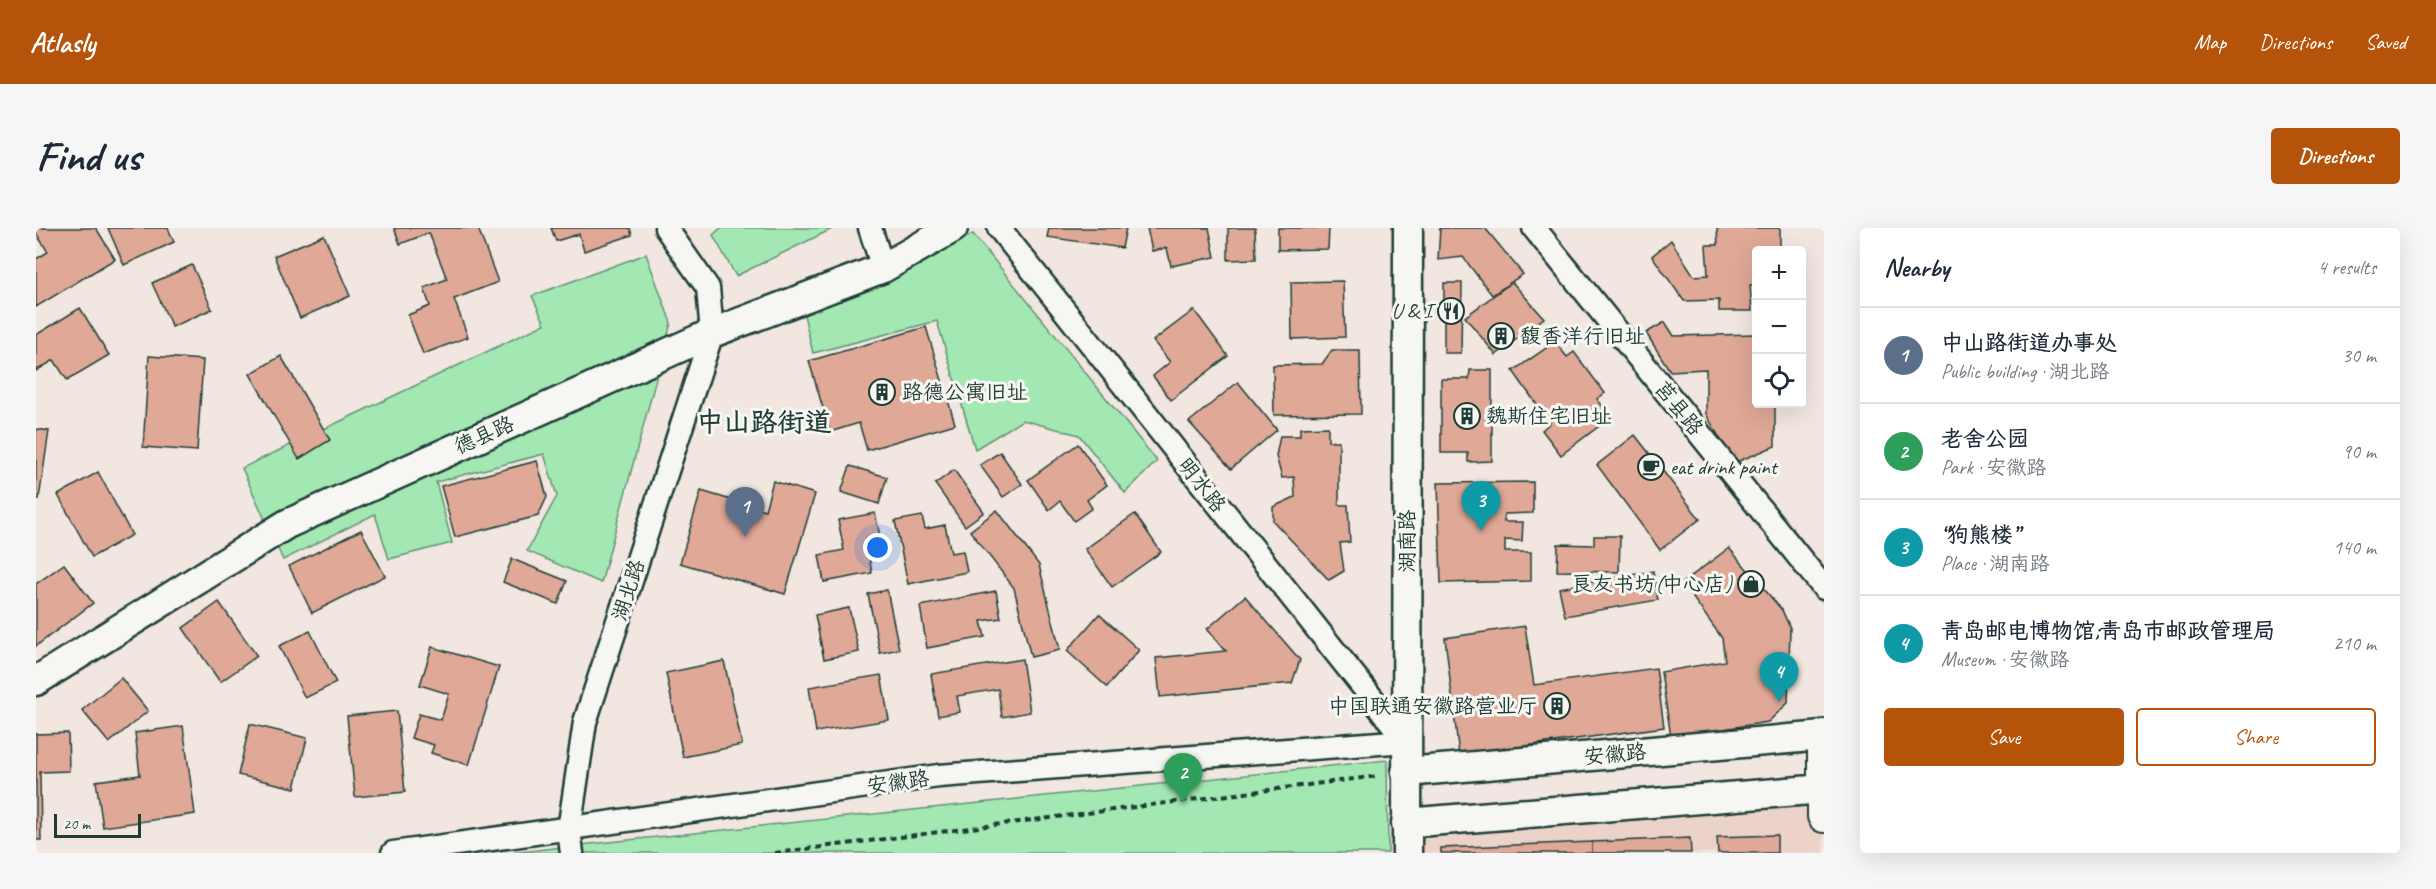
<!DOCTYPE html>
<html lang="en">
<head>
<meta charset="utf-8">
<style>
	:root { --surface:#fff; --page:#f6f6f7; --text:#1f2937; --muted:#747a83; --line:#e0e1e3; --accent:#b45309 }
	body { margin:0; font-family:Caveat,"LXGW WenKai TC",sans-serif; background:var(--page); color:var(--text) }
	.controls { position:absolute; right:18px; top:18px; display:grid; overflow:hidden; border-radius:6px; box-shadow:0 6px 24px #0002 }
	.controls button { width:54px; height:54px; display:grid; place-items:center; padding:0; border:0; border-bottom:2px solid var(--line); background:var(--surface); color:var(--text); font:30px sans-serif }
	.scale { position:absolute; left:18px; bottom:15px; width:87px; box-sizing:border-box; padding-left:6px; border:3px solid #1f3d34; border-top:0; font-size:16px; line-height:21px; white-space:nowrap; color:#1f3d34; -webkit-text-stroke:4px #f6f6f2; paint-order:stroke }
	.you { position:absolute; left:842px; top:320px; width:21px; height:21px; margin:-15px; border:4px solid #fff; border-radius:50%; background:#1a73e8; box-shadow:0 0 0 9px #1a73e833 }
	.badge { display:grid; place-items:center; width:39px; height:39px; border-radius:50%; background:var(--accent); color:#fff; font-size:20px; font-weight:700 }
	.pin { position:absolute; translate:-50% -50px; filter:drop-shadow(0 2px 3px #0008) }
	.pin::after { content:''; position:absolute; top:32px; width:21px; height:18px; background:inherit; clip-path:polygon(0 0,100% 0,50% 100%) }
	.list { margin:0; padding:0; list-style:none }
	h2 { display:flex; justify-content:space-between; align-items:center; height:78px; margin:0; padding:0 24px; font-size:26px }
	h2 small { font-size:20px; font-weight:400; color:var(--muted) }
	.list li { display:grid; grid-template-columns:39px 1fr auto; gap:18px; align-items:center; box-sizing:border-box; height:96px; padding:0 24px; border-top:2px solid var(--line) }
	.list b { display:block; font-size:22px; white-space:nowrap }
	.list p { margin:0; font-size:20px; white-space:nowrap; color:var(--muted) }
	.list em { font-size:20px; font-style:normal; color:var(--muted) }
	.actions { display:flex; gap:12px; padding:18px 24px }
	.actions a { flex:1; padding:14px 0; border:2px solid var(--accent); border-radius:6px; text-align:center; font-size:21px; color:var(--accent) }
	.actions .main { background:var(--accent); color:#fff }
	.icon { flex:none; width:33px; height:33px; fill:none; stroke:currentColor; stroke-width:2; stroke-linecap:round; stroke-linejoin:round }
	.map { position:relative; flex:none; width:1788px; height:625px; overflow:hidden; border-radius:6px }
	header { display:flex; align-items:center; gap:36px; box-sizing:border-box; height:84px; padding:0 30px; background:var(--accent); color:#fff }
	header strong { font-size:28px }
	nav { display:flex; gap:33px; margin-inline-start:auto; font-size:21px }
	.intro { display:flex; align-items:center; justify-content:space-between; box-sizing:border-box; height:144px; padding:0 36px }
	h1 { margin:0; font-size:42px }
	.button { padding:15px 27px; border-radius:6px; background:var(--accent); color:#fff; font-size:21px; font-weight:700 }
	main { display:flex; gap:36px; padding:0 36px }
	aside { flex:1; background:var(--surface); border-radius:6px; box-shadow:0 6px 24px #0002 }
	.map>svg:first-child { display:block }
</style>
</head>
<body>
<header>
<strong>Atlasly</strong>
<nav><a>Map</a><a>Directions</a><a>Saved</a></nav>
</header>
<div class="intro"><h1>Find us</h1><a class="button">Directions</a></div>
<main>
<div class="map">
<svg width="1788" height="625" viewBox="0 0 1788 625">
	<rect width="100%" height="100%" fill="#f1e6e0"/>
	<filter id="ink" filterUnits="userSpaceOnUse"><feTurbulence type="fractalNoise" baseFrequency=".0167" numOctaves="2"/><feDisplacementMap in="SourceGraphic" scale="12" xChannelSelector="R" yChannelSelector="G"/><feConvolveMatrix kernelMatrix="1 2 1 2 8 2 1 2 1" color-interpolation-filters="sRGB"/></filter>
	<g filter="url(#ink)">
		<polygon fill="#ecd3ca" points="1788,558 1788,625 1251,625"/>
		<g fill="#a3e8b3" stroke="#619274" stroke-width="1.5">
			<polygon points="685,0 798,0 700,48 677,7"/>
			<polygon points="937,6 1121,233 1089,265 1043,207 987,192 939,221 901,93 777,125 768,87"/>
			<polygon points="610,26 635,95 565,355 491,323 521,268 508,226 400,254 416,315 353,331 339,286 247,332 206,240 509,96 496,68"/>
			<polygon points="1351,532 1352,625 476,625 535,618"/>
		</g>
		<g fill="#dfa897" stroke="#1f3d34" stroke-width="1.5">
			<polygon points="0,0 60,0 79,31 0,79 0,31 12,24 0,5"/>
			<polygon points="72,0 132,0 138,14 88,37"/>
			<polygon points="358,0 442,0 462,54 418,71 432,109 387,126 372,87 394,78 388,60 411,51 393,5 364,16"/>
			<polygon points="515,0 594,0 596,7 548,23 543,6 520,13"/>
			<polygon points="1013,0 1090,0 1086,20 1011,9"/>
			<polygon points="1111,0 1173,0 1179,29 1135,38 1131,20 1116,23"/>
			<polygon points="1192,0 1219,0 1220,31 1192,32"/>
			<polygon points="1242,0 1293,0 1292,21 1242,22"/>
			<polygon points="1404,0 1449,0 1487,46 1456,67 1427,29 1402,32"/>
			<polygon points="1681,0 1744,0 1744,22 1720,22 1720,57 1714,57 1716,83 1683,83 1683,72 1648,73 1616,28 1635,12 1658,48 1672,47 1670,17 1682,17"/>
			<polygon points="288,7 314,68 264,90 238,28"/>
			<polygon points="156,37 176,81 136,99 116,55"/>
			<polygon points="1307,53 1309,109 1256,111 1255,54"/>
			<polygon points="1476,54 1508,90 1460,127 1429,89"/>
			<polygon points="1408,55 1426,55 1425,125 1408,125"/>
			<polygon points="44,80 73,127 31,152 18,132 0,143 0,107"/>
			<polygon points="1158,82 1192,128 1135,172 1117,148 1134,134 1117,113"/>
			<polygon points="1629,94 1638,108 1720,106 1720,176 1739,176 1739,218 1698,235 1670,186 1670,141 1634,143 1610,105"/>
			<polygon points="890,99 919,196 831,222 823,195 794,204 773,133"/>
			<polygon points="1519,114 1531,129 1538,124 1569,165 1561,171 1575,189 1525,227 1506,202 1514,195 1477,143"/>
			<polygon points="1296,122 1324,122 1325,186 1238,187 1237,137 1286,136"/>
			<polygon points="113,128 167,132 161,223 107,219"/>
			<polygon points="245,128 294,212 263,231 214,146"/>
			<polygon points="1434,142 1456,142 1456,233 1432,234 1432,225 1405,225 1405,151 1433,151"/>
			<polygon points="1202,154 1241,202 1195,241 1153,194"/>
			<polygon points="1292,199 1292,213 1303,213 1303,277 1312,277 1314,314 1304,315 1308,343 1293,352 1237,293 1237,279 1259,269 1258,249 1246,250 1240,228 1244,208 1264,208 1264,200"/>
			<polygon points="0,201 13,203 3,271 0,271"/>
			<polygon points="1599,207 1664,291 1624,322 1561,237"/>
			<polygon points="1042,216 1071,257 1051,272 1056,280 1038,293 1024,273 1013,282 992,252"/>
			<polygon points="964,224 986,256 967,269 944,237"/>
			<polygon points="501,233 511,269 502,288 419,309 405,258"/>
			<polygon points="814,238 851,249 843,276 805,264"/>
			<polygon points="918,242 948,284 929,298 899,256"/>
			<polygon points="62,244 96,307 56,329 22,267"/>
			<polygon points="737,253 779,266 749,366 644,335 665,263 729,282"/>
			<polygon points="1497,254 1497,285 1468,286 1468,294 1487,294 1486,313 1469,312 1469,324 1495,324 1495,353 1405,355 1402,255"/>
			<polygon points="961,282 1003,337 1024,422 995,429 978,360 934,303"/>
			<polygon points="839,285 844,308 830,310 836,345 788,354 783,327 808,322 802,292"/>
			<polygon points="1099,286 1125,324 1076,359 1049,321"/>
			<polygon points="886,288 889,301 909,297 915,325 927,323 931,344 872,356 859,293"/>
			<polygon points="325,302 349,348 276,385 253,338"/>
			<polygon points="1558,308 1584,308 1583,344 1521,343 1522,316 1558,317"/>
			<polygon points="1693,320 1746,382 1754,400 1752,475 1732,494 1635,509 1625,444 1689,433 1686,410 1646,355"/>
			<polygon points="476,331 531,353 522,376 467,354"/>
			<polygon points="28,336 57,375 0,418 0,356"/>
			<polygon points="1617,343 1622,372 1529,388 1523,360"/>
			<polygon points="851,362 863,421 844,425 832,366"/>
			<polygon points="960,363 965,390 945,393 949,409 891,420 884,378"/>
			<polygon points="1209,368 1264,432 1256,455 1124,469 1120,430 1190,423 1171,401"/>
			<polygon points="183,374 221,428 184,454 147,400"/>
			<polygon points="813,380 823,424 788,431 779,387"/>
			<polygon points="1063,386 1103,422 1071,459 1031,423"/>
			<polygon points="1489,398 1498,457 1620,440 1628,499 1423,527 1409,410"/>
			<polygon points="274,403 300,455 269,470 243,418"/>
			<polygon points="396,419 463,439 433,537 395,525 398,517 375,510 383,486 405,492 413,466 384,457"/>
			<polygon points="986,431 994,484 966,489 962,461 921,468 924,484 902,488 895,446"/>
			<polygon points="688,433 706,517 647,529 630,445"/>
			<polygon points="845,447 853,492 780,504 773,459"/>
			<polygon points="85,450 112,483 73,515 46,482"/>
			<polygon points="361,483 369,564 319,569 311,488"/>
			<polygon points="214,496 271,510 259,560 202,547"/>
			<polygon points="147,498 159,586 67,599 60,553 104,547 99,505"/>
			<polygon points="32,505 33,543 4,544 5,612 0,612 0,506"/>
			<polygon points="1741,607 1741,625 1682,625 1681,609"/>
			<polygon points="1654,610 1655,625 1556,625 1556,614"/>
			<polygon points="1556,614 1556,625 1405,625 1405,620"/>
		</g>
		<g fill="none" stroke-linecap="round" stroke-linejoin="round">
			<defs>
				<g id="minor">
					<polyline points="834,0 847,40"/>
					<polyline points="963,0 1370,513"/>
					<polyline points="1498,0 1788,360"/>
					<polyline points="357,625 903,548 1370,513"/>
					<polyline points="536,625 533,602 549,494 676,105 672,60 630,0"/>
				</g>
				<g id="tertiary">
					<polyline points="0,453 251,296 676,105 847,40 917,0"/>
					<polyline points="1370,544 1788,508"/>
					<polyline points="1370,595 1788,561"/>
					<polyline points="1371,625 1372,0"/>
				</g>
				<polyline id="secondary" points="1788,508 1788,588"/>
			</defs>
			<use href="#minor" stroke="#1f3d34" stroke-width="27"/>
			<use href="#tertiary" stroke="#1f3d34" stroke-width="33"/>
			<use href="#secondary" stroke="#1f3d34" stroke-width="36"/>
			<polyline stroke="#1f3d34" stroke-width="4" stroke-dasharray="6 4.5" stroke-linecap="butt" points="739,625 1342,548"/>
			<use href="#minor" stroke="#f6f6f2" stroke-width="22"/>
			<use href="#tertiary" stroke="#f6f6f2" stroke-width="28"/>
			<use href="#secondary" stroke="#f6f6f2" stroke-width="32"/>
		</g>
	</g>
	<defs>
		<symbol id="restaurant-ring" viewBox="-11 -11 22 22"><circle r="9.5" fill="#f6f6f2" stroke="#1f3d34" stroke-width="1.5"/><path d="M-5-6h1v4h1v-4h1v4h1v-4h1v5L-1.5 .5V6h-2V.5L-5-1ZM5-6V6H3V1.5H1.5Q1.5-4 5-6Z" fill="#1f3d34"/></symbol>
		<symbol id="building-ring" viewBox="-11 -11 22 22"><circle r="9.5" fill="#f6f6f2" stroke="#1f3d34" stroke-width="1.5"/><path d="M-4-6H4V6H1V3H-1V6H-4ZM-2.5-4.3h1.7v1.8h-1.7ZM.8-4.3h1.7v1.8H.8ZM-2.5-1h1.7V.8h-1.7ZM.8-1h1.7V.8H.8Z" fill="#1f3d34"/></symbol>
		<symbol id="cafe-ring" viewBox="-11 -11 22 22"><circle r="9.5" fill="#f6f6f2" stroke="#1f3d34" stroke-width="1.5"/><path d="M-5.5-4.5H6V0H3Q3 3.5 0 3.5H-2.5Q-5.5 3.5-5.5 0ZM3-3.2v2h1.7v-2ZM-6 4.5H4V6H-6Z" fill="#1f3d34"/></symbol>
		<symbol id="shop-ring" viewBox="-11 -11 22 22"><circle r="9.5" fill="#f6f6f2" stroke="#1f3d34" stroke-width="1.5"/><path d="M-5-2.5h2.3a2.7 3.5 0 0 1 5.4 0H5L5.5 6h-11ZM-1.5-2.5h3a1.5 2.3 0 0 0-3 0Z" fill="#1f3d34"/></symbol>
	</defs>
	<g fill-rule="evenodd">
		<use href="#restaurant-ring" x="1400" y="68" width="30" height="30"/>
		<use href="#building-ring" x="1450" y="93" width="30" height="30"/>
		<use href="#building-ring" x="831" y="149" width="30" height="30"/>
		<use href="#building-ring" x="1416" y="173" width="30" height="30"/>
		<use href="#cafe-ring" x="1600" y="224" width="30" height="30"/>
		<use href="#shop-ring" x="1700" y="341" width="30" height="30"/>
		<use href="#building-ring" x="1506" y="463" width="30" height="30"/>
	</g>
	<g text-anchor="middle" stroke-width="6" stroke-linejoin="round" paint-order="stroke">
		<g font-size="21" fill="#1f3d34" stroke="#f6f6f2" text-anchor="start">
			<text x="1396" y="90" text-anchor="end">U &amp; I</text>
			<text x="1484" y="115">馥香洋行旧址</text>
			<text x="866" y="171">路德公寓旧址</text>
			<text x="1450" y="195">魏斯住宅旧址</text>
			<text x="1634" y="246">eat drink paint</text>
			<text x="1696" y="363" text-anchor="end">良友书坊(中心店)</text>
			<text x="1502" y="485" text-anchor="end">中国联通安徽路营业厅</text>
		</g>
		<g font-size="21" fill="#1f3d34" stroke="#f6f6f2">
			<text transform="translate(1643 180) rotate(51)" y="7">莒县路</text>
			<text transform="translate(448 207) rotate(-24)" y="7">德县路</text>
			<text transform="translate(1166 257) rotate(52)" y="7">明水路</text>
			<text transform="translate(1371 313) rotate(-90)" y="7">湖南路</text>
			<text transform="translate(592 362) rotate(-72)" y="7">湖北路</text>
			<text transform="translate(1579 526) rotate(-5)" y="7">安徽路</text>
			<text transform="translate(862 554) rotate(-8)" y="7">安徽路</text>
		</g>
		<g font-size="27" font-weight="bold" fill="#1f3d34" stroke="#f6f6f2">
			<text x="728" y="203">中山路街道</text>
		</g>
	</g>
</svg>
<div class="controls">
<button>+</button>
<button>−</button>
<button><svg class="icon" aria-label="locate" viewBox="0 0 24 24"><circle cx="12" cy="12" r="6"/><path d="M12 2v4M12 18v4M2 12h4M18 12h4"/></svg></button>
</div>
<div class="scale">20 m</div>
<div class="you"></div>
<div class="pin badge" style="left:709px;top:309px;background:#5c6f8a">1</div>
<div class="pin badge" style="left:1147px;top:575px;background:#2e9e5b">2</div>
<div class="pin badge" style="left:1445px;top:303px;background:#0f9aa8">3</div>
<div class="pin badge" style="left:1743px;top:474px;background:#0f9aa8">4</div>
</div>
<aside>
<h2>Nearby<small>4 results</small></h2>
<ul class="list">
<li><span class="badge" style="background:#5c6f8a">1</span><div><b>中山路街道办事处</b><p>Public building · 湖北路</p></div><em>30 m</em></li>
<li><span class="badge" style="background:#2e9e5b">2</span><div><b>老舍公园</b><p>Park · 安徽路</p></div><em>90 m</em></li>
<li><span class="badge" style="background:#0f9aa8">3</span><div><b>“狗熊楼”</b><p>Place · 湖南路</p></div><em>140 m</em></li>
<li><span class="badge" style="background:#0f9aa8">4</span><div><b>青岛邮电博物馆;青岛市邮政管理局</b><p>Museum · 安徽路</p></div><em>210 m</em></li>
</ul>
<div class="actions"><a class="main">Save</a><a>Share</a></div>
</aside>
</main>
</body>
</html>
